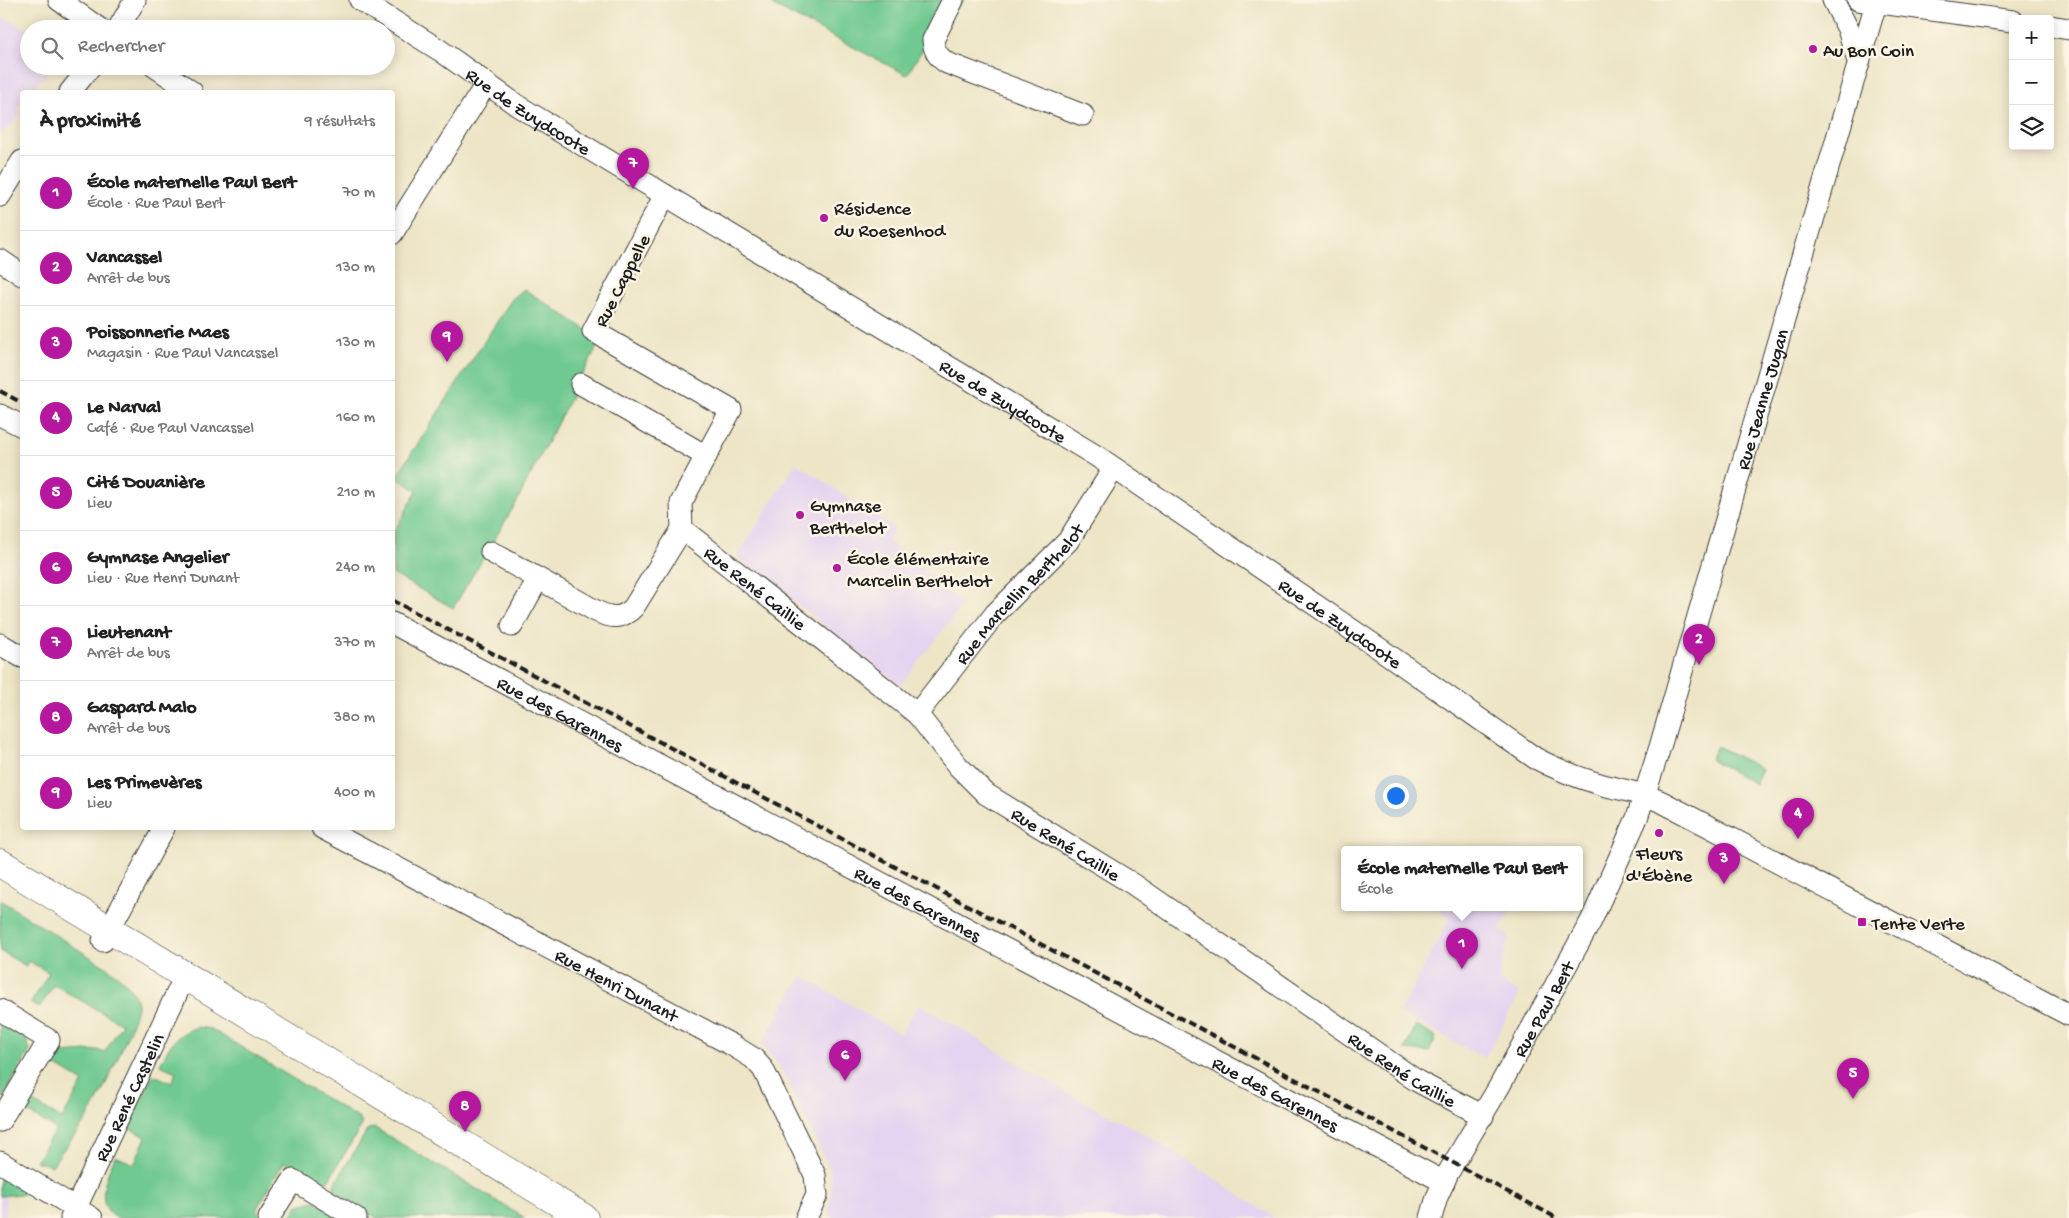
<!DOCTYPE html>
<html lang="fr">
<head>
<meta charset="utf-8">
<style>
	:root { --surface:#fff; --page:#f6f6f6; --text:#222; --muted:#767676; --line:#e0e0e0; --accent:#b5179e }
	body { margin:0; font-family:"Gochi Hand",sans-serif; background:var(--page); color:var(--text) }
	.controls { position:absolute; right:15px; top:15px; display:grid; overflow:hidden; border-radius:5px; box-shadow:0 2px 12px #0003 }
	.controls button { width:45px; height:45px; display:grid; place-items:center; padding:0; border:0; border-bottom:1px solid var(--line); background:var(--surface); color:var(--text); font:25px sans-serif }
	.you { position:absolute; left:1395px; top:795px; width:18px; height:18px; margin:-12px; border:4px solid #fff; border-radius:50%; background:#1a73e8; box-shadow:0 0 0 8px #1a73e833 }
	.badge { display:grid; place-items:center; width:32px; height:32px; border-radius:50%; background:var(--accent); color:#fff; font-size:16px; font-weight:700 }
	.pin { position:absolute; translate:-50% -41px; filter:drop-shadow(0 1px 2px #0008) }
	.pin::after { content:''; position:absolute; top:26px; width:18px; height:15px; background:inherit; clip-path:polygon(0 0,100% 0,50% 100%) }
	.popup { position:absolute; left:1341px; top:846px; width:242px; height:65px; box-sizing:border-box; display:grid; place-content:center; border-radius:5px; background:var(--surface); filter:drop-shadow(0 1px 4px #0005); font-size:16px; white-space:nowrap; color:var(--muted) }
	.popup b { font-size:19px; color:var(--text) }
	.popup::after { content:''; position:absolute; left:50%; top:100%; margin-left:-10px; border:10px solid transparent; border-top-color:var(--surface) }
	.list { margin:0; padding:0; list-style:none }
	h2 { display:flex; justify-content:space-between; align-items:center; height:65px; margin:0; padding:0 20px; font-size:21px }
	h2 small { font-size:16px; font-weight:400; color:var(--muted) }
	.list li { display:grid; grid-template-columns:32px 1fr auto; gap:15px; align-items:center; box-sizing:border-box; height:75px; padding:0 20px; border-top:1px solid var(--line) }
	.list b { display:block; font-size:19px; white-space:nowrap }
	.list p { margin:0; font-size:16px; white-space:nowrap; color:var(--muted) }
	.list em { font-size:16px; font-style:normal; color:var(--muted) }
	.icon { flex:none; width:28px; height:28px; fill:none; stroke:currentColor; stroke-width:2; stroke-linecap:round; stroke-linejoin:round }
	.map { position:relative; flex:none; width:2069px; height:1218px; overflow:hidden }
	.search { position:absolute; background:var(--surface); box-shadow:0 2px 12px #0003; left:20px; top:20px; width:375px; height:55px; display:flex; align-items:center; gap:12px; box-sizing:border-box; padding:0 18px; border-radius:28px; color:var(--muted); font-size:19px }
	.panel { position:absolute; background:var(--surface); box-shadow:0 2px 12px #0003; left:20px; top:90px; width:375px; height:740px; border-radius:5px }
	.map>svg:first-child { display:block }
</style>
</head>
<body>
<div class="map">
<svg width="2069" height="1218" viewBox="0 0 2069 1218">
	<rect width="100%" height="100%" fill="#fcf5e5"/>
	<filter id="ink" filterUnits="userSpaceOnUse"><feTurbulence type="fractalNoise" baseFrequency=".02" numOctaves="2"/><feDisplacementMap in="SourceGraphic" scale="10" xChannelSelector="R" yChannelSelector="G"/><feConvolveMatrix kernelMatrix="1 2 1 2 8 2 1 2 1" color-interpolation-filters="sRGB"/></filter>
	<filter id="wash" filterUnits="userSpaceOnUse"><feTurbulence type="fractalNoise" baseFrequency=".0096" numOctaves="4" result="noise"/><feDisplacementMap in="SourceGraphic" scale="20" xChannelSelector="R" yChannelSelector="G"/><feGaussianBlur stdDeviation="1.12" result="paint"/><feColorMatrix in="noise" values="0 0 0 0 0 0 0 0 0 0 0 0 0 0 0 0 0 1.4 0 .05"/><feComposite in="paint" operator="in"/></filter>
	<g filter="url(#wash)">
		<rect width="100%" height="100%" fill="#ede5c6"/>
		<g fill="#e4d3f1">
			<polygon points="0,17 16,23 29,31 29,66 43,66 48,74 35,85 37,88 32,92 22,92 22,101 17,110 21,112 11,127 8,126 0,137"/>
			<polygon points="796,463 895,529 887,541 937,580 944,590 963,604 901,685 877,668 878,667 737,557"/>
			<polygon points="1436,908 1511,909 1500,930 1509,936 1499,981 1520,993 1485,1058 1399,1013 1450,918"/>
			<polygon points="802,976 900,1034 919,1004 1063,1090 1155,1140 1275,1218 832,1218 828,1211 831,1192 831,1171 781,1068 761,1044"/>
			<polygon points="0,1175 23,1189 23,1194 5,1195 6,1218 0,1218"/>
		</g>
		<g fill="#6fc990" stroke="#467256">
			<polygon points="775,0 964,0 930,37 907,75 772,5"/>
			<polygon points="524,289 601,339 515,505 453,608 393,574 393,534 417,491 396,477 512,299"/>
			<polygon points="1717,746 1762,769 1755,784 1710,759"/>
			<path d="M0,900L114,972C124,981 136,991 137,1005C138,1018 99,1100 90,1114C79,1132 63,1148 52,1166L36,1161L56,1129L17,1106L23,1096L62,1119L83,1082L53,1064L44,1077L37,1073L50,1054L98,1050L104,1053L122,1024L54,985L39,1008L31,1003L49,973L29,961L26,966L0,951Z"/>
			<polygon points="0,1022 25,1037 30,1050 0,1102"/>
			<polygon points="1416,1026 1436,1037 1429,1052 1404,1050"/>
			<path d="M198,1027L211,1029L360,1119L362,1125L328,1181L320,1183L284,1162L256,1210L261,1214V1218H116C93,1203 107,1176 115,1156L134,1164L146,1137L128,1128L151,1079L154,1075L172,1083L176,1072L160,1065C169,1045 176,1034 198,1027Z"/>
			<polygon points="375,1128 525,1218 377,1218 335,1193 334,1185 368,1129"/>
			<polygon points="0,1175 23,1189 23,1194 0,1196"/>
			<polygon points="315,1201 344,1218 290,1218 298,1205"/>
		</g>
	</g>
	<g filter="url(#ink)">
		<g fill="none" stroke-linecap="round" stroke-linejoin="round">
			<defs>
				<g id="minor">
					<polyline points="59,0 100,29"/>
					<path id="s1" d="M360,0L441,51L518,106L1098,457L1383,651L1535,758C1556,769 1579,778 1603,785C1623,790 1643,793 1662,802L2069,1015"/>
					<path d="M953,0L933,40C934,51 938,57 947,63L1083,115"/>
					<polyline points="1833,0 1848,29 1859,64"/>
					<polyline points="1858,0 2013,21"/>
					<polyline points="2050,26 2069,29"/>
					<polyline points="118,29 135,0"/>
					<polyline points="154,66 192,92"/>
					<polyline points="70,92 91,66"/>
					<polyline points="665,195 593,331 731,410 706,456"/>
					<polyline points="0,196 22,161"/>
					<polyline points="392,234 486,84"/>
					<polyline points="0,260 22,275"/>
					<polyline points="0,415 22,426"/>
					<path id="s2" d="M682,529L917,714L958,766L986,794L1133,884L1417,1081L1483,1116"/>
					<path d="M491,552L596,611C610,618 622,620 634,607L682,529L681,503L706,456L581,384"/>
					<path id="s3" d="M392,623L1444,1182"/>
					<polyline points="512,626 538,579"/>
					<polyline points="0,644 22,657"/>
					<path id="s4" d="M917,714L995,614L1068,541L1114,468"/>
					<path id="s5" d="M322,828L732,1045L753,1058L763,1069L815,1175L817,1195L806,1218"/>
					<polyline points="103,941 164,828"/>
					<polyline points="0,1010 49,1040 0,1121"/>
					<polyline points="0,1162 92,1218"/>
					<path id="s6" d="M71,1218L185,976"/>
					<polyline points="269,1218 293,1180 356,1218"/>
					<path id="s7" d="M1431,1218L1437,1197L1448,1173L1499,1087L1591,921L1637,818L1660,747L1877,0"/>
				</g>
				<polyline id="major" points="0,863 584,1218"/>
			</defs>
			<use href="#minor" stroke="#3b3a36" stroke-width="23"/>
			<use href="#major" stroke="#3b3a36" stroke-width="29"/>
			<use href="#minor" stroke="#fff" stroke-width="21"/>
			<use href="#major" stroke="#fff" stroke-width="28"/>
			<g stroke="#1c1c1c" stroke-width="4" stroke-dasharray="8 4" stroke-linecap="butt">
				<polyline points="0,391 22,403"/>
				<polyline points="392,600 1557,1218"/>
			</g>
		</g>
	</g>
	<g fill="#b5179e" stroke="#fcf5e5" stroke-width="2">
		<circle cx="1813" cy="49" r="5"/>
		<circle cx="824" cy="218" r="5"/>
		<circle cx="800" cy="515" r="5"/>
		<circle cx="837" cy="568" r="5"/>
		<circle cx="1659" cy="833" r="5"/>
		<rect x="1857" y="917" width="10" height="10" rx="2.5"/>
	</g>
	<g text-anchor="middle" stroke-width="5" stroke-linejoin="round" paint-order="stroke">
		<g font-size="19" fill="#1c1c1c" stroke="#fcf5e5" text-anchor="start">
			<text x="1823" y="56">Au Bon Coin</text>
			<text x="834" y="214">Résidence<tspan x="834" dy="22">du Roesenhod</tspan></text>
			<text x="810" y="511">Gymnase<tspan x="810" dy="22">Berthelot</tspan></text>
			<text x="847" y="564">École élémentaire<tspan x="847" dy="22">Marcelin Berthelot</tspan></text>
			<text x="1659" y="859" text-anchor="middle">Fleurs<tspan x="1659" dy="22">d'Ébène</tspan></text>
			<text x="1872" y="929">Tente Verte</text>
		</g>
		<g font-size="19" fill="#1c1c1c" stroke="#fcf5e5">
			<text dy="7" stroke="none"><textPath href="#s1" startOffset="202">Rue de Zuydcoote</textPath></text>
			<text transform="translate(621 280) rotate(-63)" y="7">Rue Cappelle</text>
			<text dy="7" stroke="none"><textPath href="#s7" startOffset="888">Rue Jeanne Jugan</textPath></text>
			<text dy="7" stroke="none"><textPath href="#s1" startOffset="758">Rue de Zuydcoote</textPath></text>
			<text dy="7" stroke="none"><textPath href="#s2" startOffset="94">Rue René Caillie</textPath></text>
			<text dy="7" stroke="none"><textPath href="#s4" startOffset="158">Rue Marcellin Berthelot</textPath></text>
			<text dy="7" stroke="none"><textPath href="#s1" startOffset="1162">Rue de Zuydcoote</textPath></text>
			<text dy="7" stroke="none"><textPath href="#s3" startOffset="191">Rue des Garennes</textPath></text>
			<text dy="7" stroke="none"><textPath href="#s2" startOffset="499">Rue René Caillie</textPath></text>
			<text dy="7" stroke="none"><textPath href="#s3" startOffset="596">Rue des Garennes</textPath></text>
			<text dy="7" stroke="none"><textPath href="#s5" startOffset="334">Rue Henri Dunant</textPath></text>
			<text dy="7" stroke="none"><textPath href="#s7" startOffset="238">Rue Paul Bert</textPath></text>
			<text dy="7" stroke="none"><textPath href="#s2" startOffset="904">Rue René Caillie</textPath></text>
			<text dy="7" stroke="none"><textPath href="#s3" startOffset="1001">Rue des Garennes</textPath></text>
			<text dy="7" stroke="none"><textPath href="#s6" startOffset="134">Rue René Castelin</textPath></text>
		</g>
	</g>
</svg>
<div class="controls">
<button>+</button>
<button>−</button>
<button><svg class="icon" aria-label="layers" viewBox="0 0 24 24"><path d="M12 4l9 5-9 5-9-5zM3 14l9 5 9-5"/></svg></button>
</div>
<div class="you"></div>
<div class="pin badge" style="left:1462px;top:969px">1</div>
<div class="popup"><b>École maternelle Paul Bert</b>École</div>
<div class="pin badge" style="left:1699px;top:665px">2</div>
<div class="pin badge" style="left:1724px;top:884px">3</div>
<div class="pin badge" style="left:1798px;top:839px">4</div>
<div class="pin badge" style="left:1853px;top:1099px">5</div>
<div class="pin badge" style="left:845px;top:1081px">6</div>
<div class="pin badge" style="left:633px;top:189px">7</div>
<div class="pin badge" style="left:465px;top:1132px">8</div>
<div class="pin badge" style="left:447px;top:362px">9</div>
<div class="search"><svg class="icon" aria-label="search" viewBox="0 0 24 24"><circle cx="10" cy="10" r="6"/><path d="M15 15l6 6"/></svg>Rechercher</div>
<section class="panel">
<h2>À proximité<small>9 résultats</small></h2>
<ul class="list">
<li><span class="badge">1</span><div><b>École maternelle Paul Bert</b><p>École · Rue Paul Bert</p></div><em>70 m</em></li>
<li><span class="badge">2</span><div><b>Vancassel</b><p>Arrêt de bus</p></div><em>130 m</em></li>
<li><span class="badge">3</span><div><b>Poissonnerie Maes</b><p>Magasin · Rue Paul Vancassel</p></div><em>130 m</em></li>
<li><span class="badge">4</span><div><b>Le Narval</b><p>Café · Rue Paul Vancassel</p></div><em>160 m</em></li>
<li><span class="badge">5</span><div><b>Cité Douanière</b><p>Lieu</p></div><em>210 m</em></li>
<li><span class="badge">6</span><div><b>Gymnase Angelier</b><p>Lieu · Rue Henri Dunant</p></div><em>240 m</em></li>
<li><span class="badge">7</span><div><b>Lieutenant</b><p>Arrêt de bus</p></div><em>370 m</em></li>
<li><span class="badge">8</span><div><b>Gaspard Malo</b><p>Arrêt de bus</p></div><em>380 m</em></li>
<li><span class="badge">9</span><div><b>Les Primevères</b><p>Lieu</p></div><em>400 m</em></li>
</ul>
</section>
</div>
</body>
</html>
